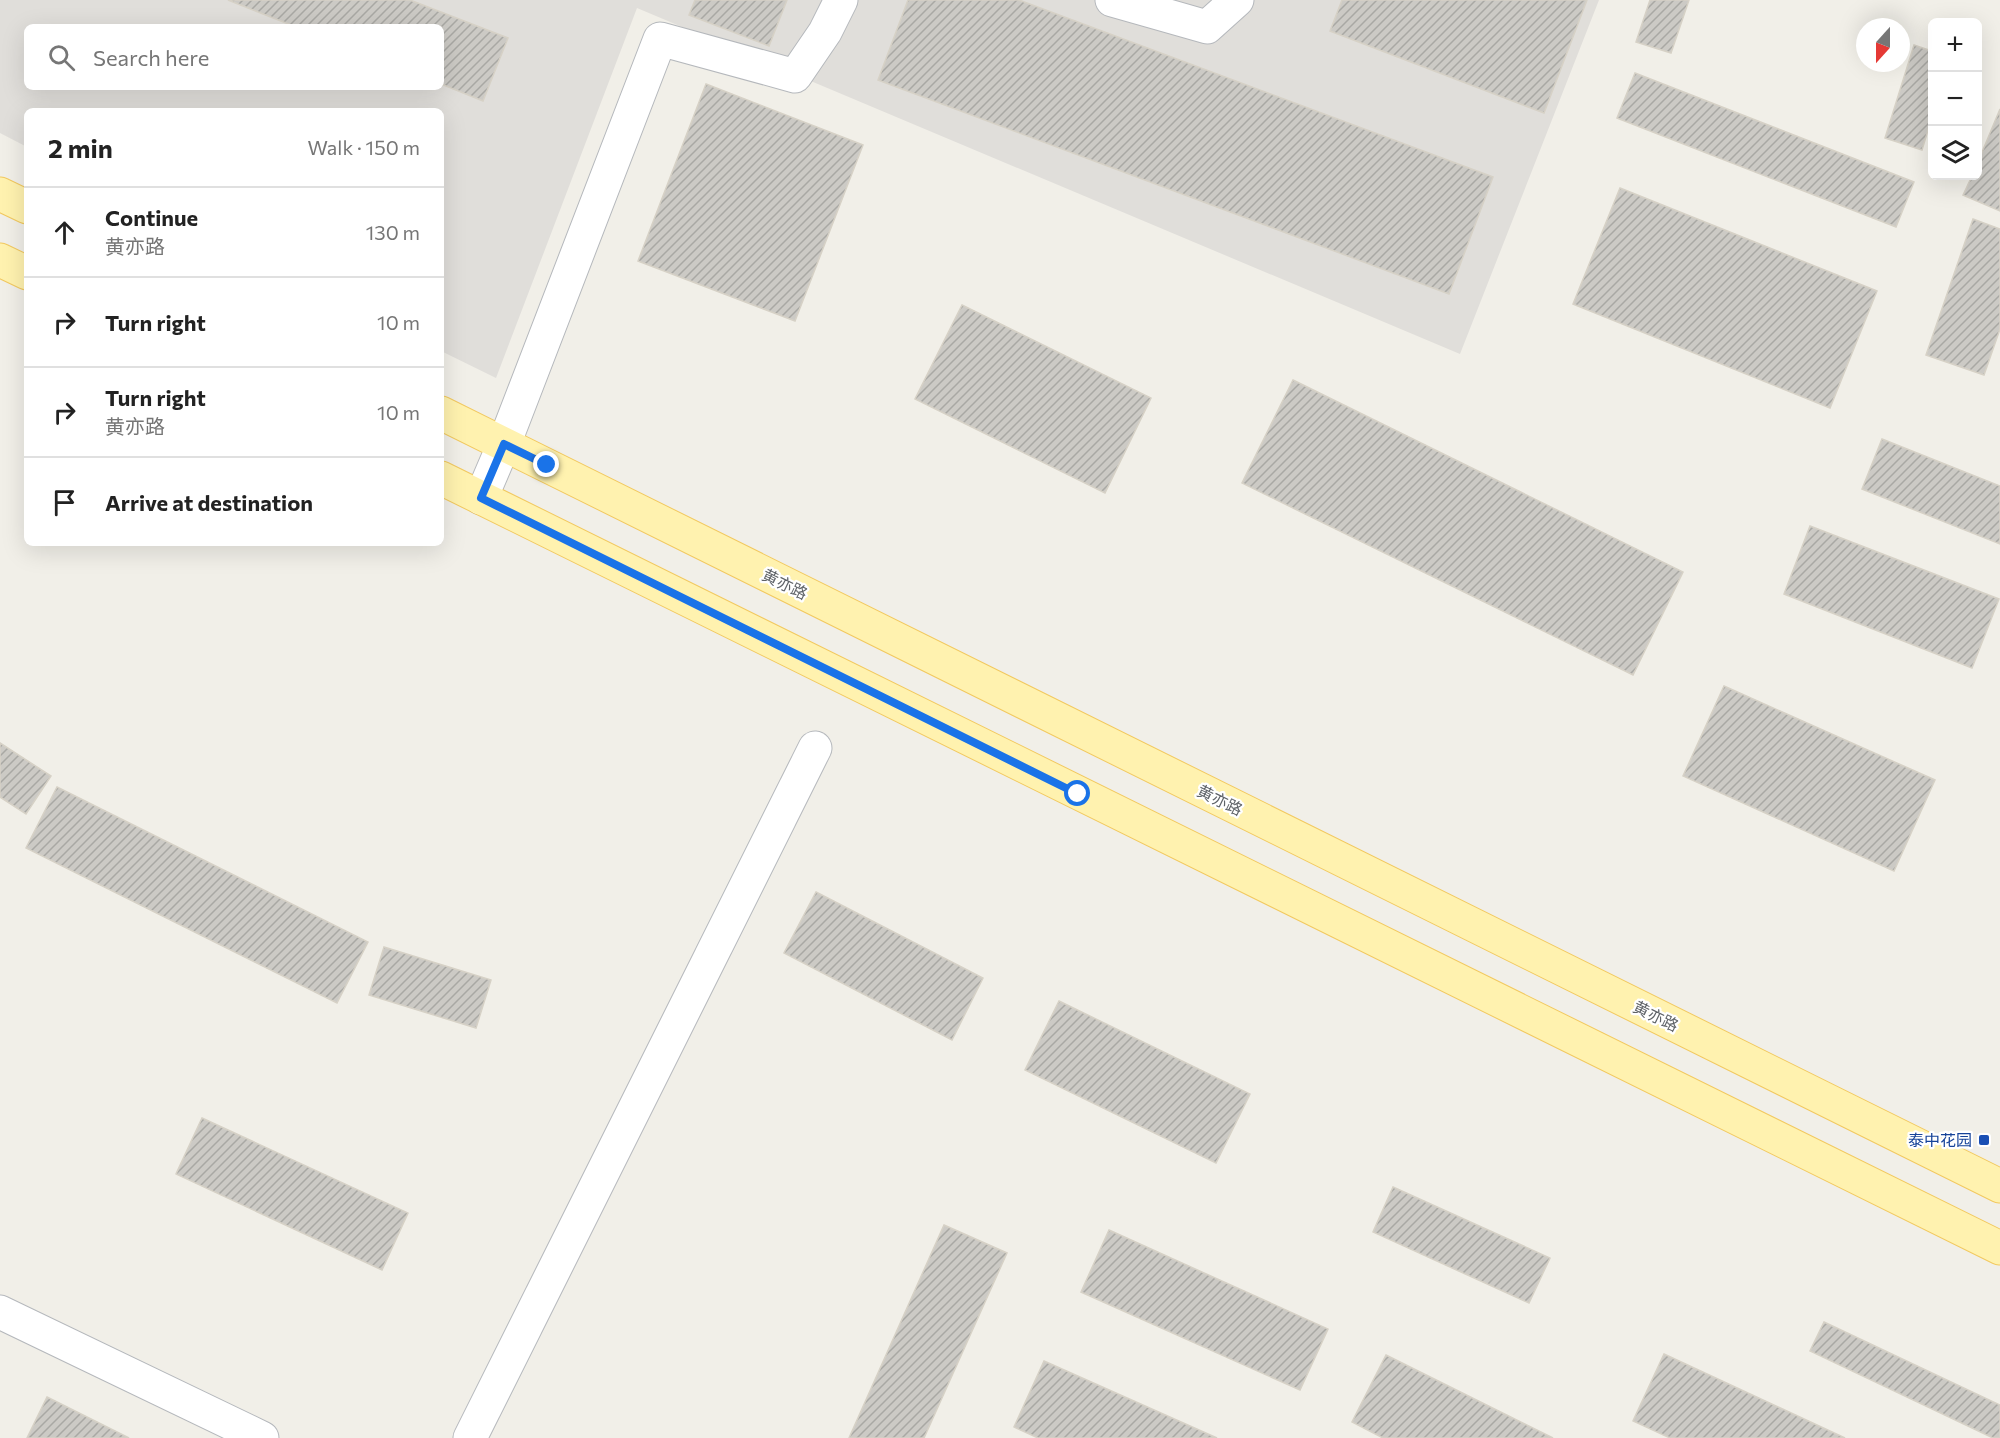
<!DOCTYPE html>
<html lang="en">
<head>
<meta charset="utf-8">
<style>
	:root { --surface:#fff; --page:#f6f6f6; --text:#222; --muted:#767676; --line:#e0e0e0 }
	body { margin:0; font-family:Commissioner,"Noto Sans SC",sans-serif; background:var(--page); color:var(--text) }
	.controls { position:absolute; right:18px; top:18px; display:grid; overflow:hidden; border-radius:9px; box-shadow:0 6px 24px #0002 }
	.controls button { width:54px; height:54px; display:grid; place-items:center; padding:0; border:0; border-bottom:2px solid var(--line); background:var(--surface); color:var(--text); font:30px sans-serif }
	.compass { position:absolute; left:1856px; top:18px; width:54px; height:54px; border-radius:50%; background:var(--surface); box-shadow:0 6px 24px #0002; rotate:201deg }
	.stop { position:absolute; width:18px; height:18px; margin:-14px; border:4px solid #1a73e8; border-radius:50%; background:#fff }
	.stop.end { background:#1a73e8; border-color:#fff; box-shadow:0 2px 6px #0008 }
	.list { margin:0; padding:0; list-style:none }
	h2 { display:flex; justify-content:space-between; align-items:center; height:78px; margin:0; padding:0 24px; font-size:26px }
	h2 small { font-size:20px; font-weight:400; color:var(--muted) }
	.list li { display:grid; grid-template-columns:39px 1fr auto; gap:18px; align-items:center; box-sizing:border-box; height:90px; padding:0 24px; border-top:2px solid var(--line) }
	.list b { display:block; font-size:22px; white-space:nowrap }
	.list p { margin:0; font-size:20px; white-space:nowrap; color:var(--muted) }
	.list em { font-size:20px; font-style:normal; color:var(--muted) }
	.icon { flex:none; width:33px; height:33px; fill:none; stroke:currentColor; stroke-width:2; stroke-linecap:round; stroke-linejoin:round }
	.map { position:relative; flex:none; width:2000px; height:1438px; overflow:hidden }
	.search { position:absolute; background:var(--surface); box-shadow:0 6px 24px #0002; left:24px; top:24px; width:420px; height:66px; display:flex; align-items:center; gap:15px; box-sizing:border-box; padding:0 21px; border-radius:9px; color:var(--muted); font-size:22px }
	.panel { position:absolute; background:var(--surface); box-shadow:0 6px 24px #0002; left:24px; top:108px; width:420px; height:438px; border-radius:9px }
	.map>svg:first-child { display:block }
</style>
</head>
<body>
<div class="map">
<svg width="2000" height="1438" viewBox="0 0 2000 1438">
	<defs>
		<pattern id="building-hatch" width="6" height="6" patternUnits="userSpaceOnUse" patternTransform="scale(1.5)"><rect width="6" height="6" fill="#cccac5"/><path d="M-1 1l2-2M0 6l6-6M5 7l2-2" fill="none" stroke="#a9a8a4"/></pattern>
	</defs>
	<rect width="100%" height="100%" fill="#f1efe8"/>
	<path fill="#e0deda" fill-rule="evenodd" d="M0,0H1599L1460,354L637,8L496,378L441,351V111H27V147L0,133ZM27,27H441V87H27Z"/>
	<g fill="url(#building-hatch)" stroke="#d6d1c6" stroke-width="1.5">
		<polygon points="228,0 410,0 508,38 483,101 441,84 441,27 296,27"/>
		<polygon points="695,0 787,0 769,46 689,15"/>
		<polygon points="908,0 1019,0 1493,177 1449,294 878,80"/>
		<polygon points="1342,0 1587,0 1544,113 1330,31"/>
		<polygon points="1650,0 1689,0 1671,53 1636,42"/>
		<polygon points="1914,45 1932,51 1932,117 1922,150 1885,138"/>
		<polygon points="1635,73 1914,182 1896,227 1617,118"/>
		<polygon points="706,84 863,145 795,321 638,261"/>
		<polygon points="2000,109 2000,211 1963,195 1972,176 1978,176 1978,162"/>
		<polygon points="1620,188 1877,291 1830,408 1573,304"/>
		<polygon points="1973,219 2000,229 2000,329 1984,375 1926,355"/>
		<polygon points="962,305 1151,398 1105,493 915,399"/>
		<polygon points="1293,380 1683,572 1633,675 1242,483"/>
		<polygon points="1882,439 2000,486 2000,544 1862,489"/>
		<polygon points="1810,526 1999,599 1972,668 1784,594"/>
		<polygon points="1724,686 1935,780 1894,871 1683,776"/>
		<polygon points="0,743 51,776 26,814 0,797"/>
		<polygon points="57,787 368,942 337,1003 26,848"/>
		<polygon points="816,892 983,978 952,1040 784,953"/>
		<polygon points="384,947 491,980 476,1028 369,995"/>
		<polygon points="1059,1001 1250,1094 1216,1163 1025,1070"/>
		<polygon points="202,1118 408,1213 382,1270 176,1174"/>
		<polygon points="1393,1187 1550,1258 1529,1303 1373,1232"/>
		<polygon points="944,1225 1007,1253 924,1438 849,1438"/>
		<polygon points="1109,1230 1328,1329 1300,1390 1081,1292"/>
		<polygon points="1824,1322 2000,1405 2000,1438 1993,1438 1810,1351"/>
		<polygon points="1664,1354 1845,1438 1670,1438 1633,1421"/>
		<polygon points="1386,1355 1553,1438 1383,1438 1352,1422"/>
		<polygon points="1044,1361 1217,1438 1038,1438 1014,1427"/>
		<polygon points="47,1397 129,1438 27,1438"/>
	</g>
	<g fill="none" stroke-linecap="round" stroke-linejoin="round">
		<defs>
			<g id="minor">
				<polyline points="1112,0 1207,27 1237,0"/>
				<polyline points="481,498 504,444 660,39 795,76 825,32 841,0"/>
				<polyline points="0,1312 262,1438"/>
				<polyline points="470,1438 815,748"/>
			</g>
			<g id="major">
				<polyline points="0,194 27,207"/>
				<polyline points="0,260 27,273"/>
				<polyline points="441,413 2000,1186"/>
				<polyline points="441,478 2000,1248"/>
			</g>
		</defs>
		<use href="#minor" stroke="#b5b8bc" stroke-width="35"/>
		<use href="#major" stroke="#f2c960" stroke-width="35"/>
		<use href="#minor" stroke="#fff" stroke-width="33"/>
		<use href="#major" stroke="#fff2af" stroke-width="33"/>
	</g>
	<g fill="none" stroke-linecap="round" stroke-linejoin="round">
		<polyline stroke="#1a73e8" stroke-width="8" points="547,465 504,444 481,498 1078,794"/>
	</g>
	<rect fill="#1a4fb4" stroke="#fff" stroke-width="2" x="1978" y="1134" width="12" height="12" rx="3"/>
	<g text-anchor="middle" stroke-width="4.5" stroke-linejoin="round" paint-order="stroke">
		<g font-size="16" fill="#5f6368" stroke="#fff">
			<text transform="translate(785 584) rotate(26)" y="6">黄亦路</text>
			<text transform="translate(1220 800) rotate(26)" y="6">黄亦路</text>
			<text transform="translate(1656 1016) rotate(26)" y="6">黄亦路</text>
		</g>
		<g font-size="16" fill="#164399" stroke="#fff" text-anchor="end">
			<text x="1972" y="1146">泰中花园</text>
		</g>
	</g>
</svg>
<div class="controls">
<button>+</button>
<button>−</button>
<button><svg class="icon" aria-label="layers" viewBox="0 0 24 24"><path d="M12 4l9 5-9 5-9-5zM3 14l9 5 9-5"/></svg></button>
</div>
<svg class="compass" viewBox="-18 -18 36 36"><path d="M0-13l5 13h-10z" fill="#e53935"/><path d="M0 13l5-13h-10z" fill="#767676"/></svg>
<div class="stop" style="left:1078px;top:794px"></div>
<div class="stop end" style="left:547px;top:465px"></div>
<div class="search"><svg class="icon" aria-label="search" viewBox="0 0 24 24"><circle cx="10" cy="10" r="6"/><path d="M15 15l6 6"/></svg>Search here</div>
<section class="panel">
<h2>2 min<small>Walk · 150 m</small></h2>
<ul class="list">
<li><svg class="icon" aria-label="ahead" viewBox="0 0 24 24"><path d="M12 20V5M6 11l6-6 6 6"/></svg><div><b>Continue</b><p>黄亦路</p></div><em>130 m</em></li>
<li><svg class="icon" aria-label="right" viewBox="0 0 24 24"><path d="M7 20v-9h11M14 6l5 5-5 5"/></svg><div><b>Turn right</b></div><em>10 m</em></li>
<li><svg class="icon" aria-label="right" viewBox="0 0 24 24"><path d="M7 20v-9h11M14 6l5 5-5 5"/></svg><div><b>Turn right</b><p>黄亦路</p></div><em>10 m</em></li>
<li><svg class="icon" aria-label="arrive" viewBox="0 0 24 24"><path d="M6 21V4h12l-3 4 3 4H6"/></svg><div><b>Arrive at destination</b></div></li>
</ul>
</section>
</div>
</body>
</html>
